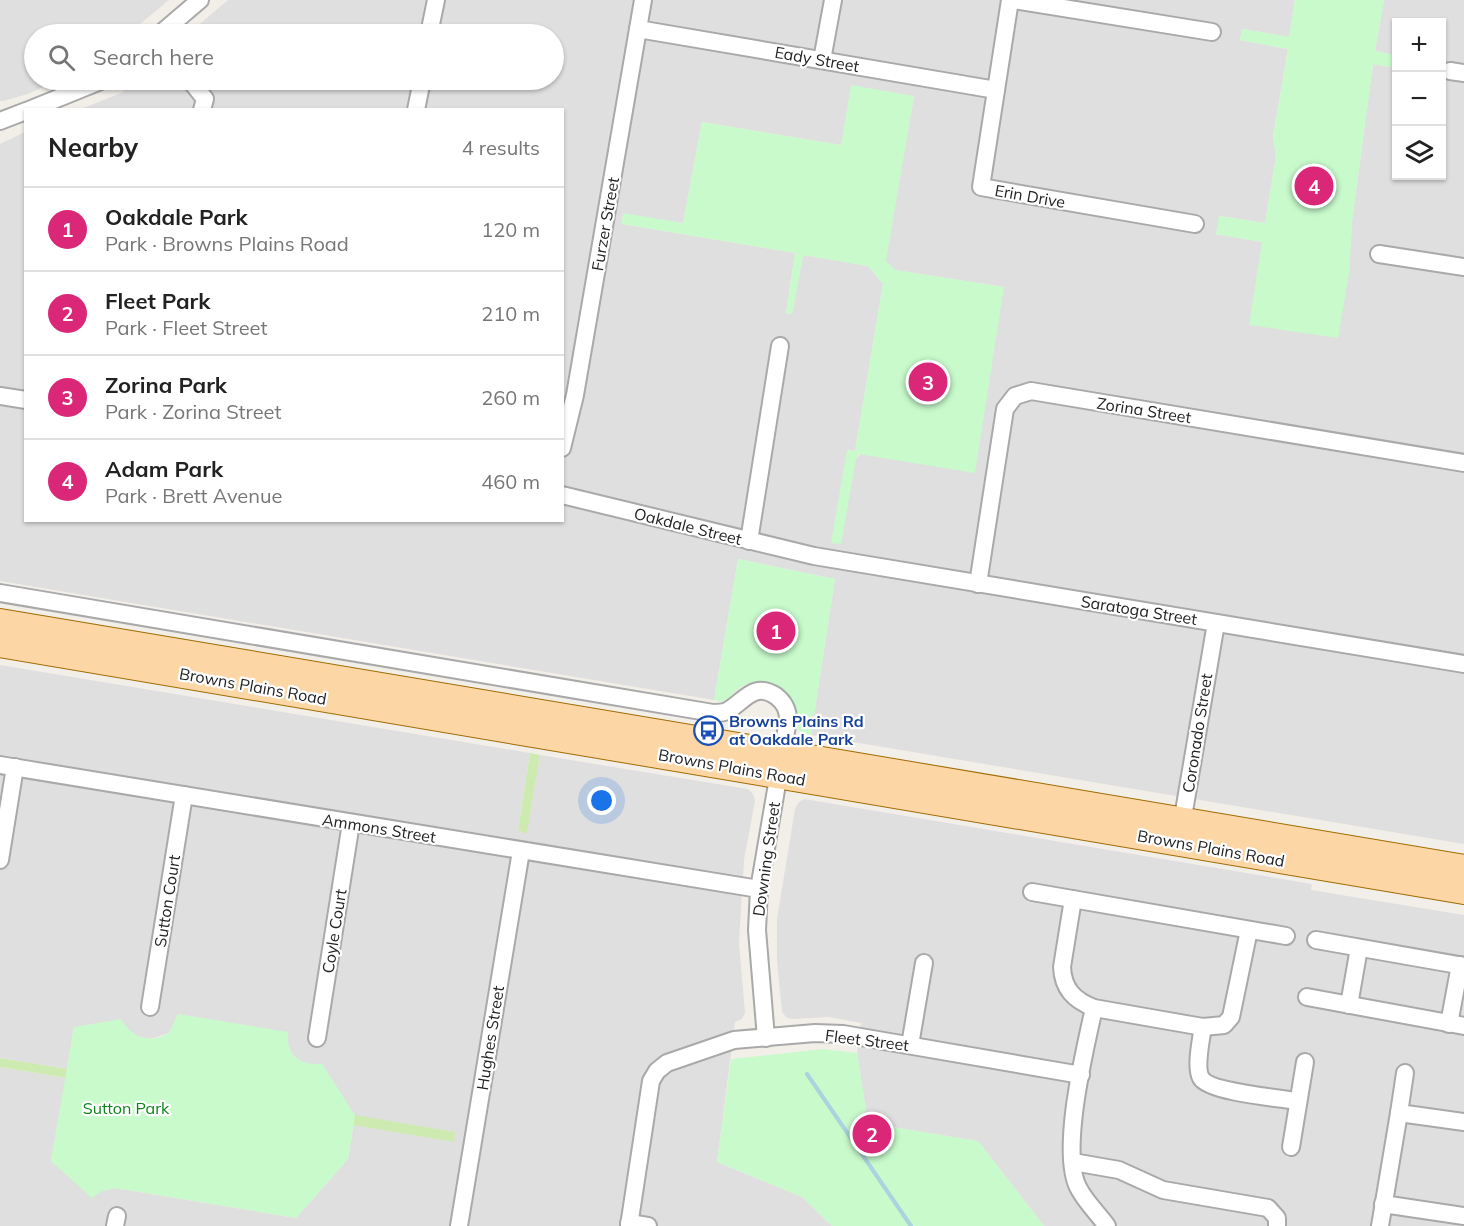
<!DOCTYPE html>
<html lang="en">
<head>
<meta charset="utf-8">
<style>
	:root { --surface:#fff; --page:#f6f6f6; --text:#222; --muted:#767676; --line:#e0e0e0; --accent:#db2777 }
	body { margin:0; font-family:Mulish,sans-serif; background:var(--page); color:var(--text) }
	.controls { position:absolute; right:18px; top:18px; display:grid; overflow:hidden; border-radius:0px; box-shadow:0 2px 4px #0004 }
	.controls button { width:54px; height:54px; display:grid; place-items:center; padding:0; border:0; border-bottom:2px solid var(--line); background:var(--surface); color:var(--text); font:30px sans-serif }
	.you { position:absolute; left:602px; top:801px; width:21px; height:21px; margin:-15px; border:4px solid #fff; border-radius:50%; background:#1a73e8; box-shadow:0 0 0 9px #1a73e833 }
	.badge { display:grid; place-items:center; width:39px; height:39px; border-radius:50%; background:var(--accent); color:#fff; font-size:20px; font-weight:700 }
	.pin { position:absolute; translate:-50% -50%; border:3px solid #fff; box-shadow:0 2px 6px #0006 }
	.list { margin:0; padding:0; list-style:none }
	h2 { display:flex; justify-content:space-between; align-items:center; height:78px; margin:0; padding:0 24px; font-size:26px }
	h2 small { font-size:20px; font-weight:400; color:var(--muted) }
	.list li { display:grid; grid-template-columns:39px 1fr auto; gap:18px; align-items:center; box-sizing:border-box; height:84px; padding:0 24px; border-top:2px solid var(--line) }
	.list b { display:block; font-size:22px; white-space:nowrap }
	.list p { margin:0; font-size:20px; white-space:nowrap; color:var(--muted) }
	.list em { font-size:20px; font-style:normal; color:var(--muted) }
	.icon { flex:none; width:33px; height:33px; fill:none; stroke:currentColor; stroke-width:2; stroke-linecap:round; stroke-linejoin:round }
	.map { position:relative; flex:none; width:1464px; height:1226px; overflow:hidden }
	.search { position:absolute; background:var(--surface); box-shadow:0 2px 4px #0004; left:24px; top:24px; width:540px; height:66px; display:flex; align-items:center; gap:15px; box-sizing:border-box; padding:0 21px; border-radius:33px; color:var(--muted); font-size:22px }
	.panel { position:absolute; background:var(--surface); box-shadow:0 2px 4px #0004; left:24px; top:108px; width:540px; height:414px; border-radius:0px }
	.map>svg:first-child { display:block }
</style>
</head>
<body>
<div class="map">
<svg width="1464" height="1226" viewBox="0 0 1464 1226">
	<rect width="100%" height="100%" fill="#f2efe9"/>
	<g fill="#e0dfdf" fill-rule="evenodd">
		<polygon points="0,0 169,0 128,34 34,34 34,80 58,80 28,94 3,101 0,101"/>
		<path d="M228,0H1295L1289,37L1242,29L1240,40L1288,49L1273,136L1276,157L1265,223L1220,216L1216,234L1262,242L1349,274L1352,221L1373,64L1396,68V176H1442V22H1396V55L1375,51L1384,0H1464V844L811,735L835,579L738,559L714,700L0,581V144L25,132L26,520H562V110L81,109L121,93L136,80H554V34H188ZM914,96L885,261L895,270L1004,287L856,459L847,450L855,451L883,284L868,266L803,255L792,314L786,313L795,253L622,224L623,214L683,223L702,122L841,145Z"/>
		<polygon points="0,665 530,753 518,831 527,832 540,755 748,789 753,794 755,801 744,860 739,943 745,1013 742,1019 735,1022 717,1162 802,1197 832,1226 0,1226 0,1067 66,1078 51,1161 102,1191 115,1188 296,1218 348,1159 355,1116 309,1065 299,1061 292,1054 287,1042 288,1032 174,1026 169,1033 150,1039 136,1036 127,1029 74,1027 67,1069 0,1058"/>
		<polygon points="804,799 1312,884 1311,890 1464,915 1464,1226 1044,1226 978,1141 868,1123 857,1053 861,1023 829,1017 794,1019 787,1018 782,1012 777,961 777,919 795,809 798,803"/>
	</g>
	<g fill="#cdebb0">
		<polygon points="530,753 540,755 527,833 518,831"/>
		<polygon points="0,1058 67,1069 66,1078 0,1067"/>
		<polygon points="355,1115 455,1132 454,1142 353,1125"/>
	</g>
	<g fill="#c8facc">
		<polygon points="1295,0 1384,0 1375,51 1396,55 1396,68 1373,64 1352,221 1349,274 1338,338 1249,325 1262,242 1216,234 1219,216 1265,223 1276,157 1273,137 1288,49 1240,40 1242,29 1289,37"/>
		<polygon points="851,85 914,96 886,261 895,270 1004,287 975,473 859,454 856,459 841,544 831,543 847,450 855,451 883,284 868,266 803,255 792,314 786,313 795,253 622,224 623,213 683,223 702,122 841,145"/>
		<path d="M738,559L835,579L811,735L798,730C796,707 793,689 766,685C759,683 750,682 743,686C736,689 730,697 725,702L714,700Z"/>
		<path d="M178,1014L288,1032C286,1056 299,1065 322,1064L355,1115L348,1159L296,1218L115,1188L102,1191L92,1198L51,1161L74,1027L121,1019C132,1038 149,1044 169,1033Z"/>
		<polygon points="823,1049 857,1053 868,1123 978,1141 1044,1226 832,1226 802,1197 717,1162 731,1059"/>
	</g>
	<g fill="none" stroke-linecap="round" stroke-linejoin="round">
		<polyline stroke="#aad3df" stroke-width="4" points="807,1074 911,1226"/>
		<defs>
			<g id="street">
				<polyline points="1010,0 981,187 1195,224"/>
				<polyline points="1014,0 1212,32"/>
				<polyline points="638,29 996,90"/>
				<polyline points="160,34 200,0"/>
				<polyline points="429,34 436,0"/>
				<polyline points="822,60 833,0"/>
				<polyline points="1450,71 1464,73"/>
				<polyline points="190,80 205,99 202,110"/>
				<polyline points="29,110 103,80"/>
				<polyline points="416,110 422,80"/>
				<polyline points="0,121 26,111"/>
				<polyline points="1379,254 1464,267"/>
				<polyline points="0,396 26,400"/>
				<polyline points="562,448 575,395 643,0"/>
				<polyline points="562,495 814,556 1464,664"/>
				<polyline points="749,541 780,346"/>
				<polyline points="978,584 1005,409 1015,396 1031,391 1464,463"/>
				<path d="M0,593L713,713C718,713 723,713 727,711C744,702 753,681 776,696C785,703 788,710 788,720L759,889L757,930L766,1038"/>
				<polyline points="0,765 759,889"/>
				<polyline points="1181,829 1216,623"/>
				<polyline points="0,860 15,767"/>
				<polyline points="1032,892 1286,936"/>
				<path d="M1073,899L1062,967C1063,989 1074,1000 1094,1008L1203,1027L1224,1025L1231,1017L1249,930"/>
				<polyline points="1316,940 1464,966"/>
				<polyline points="1307,997 1464,1026"/>
				<polyline points="1349,1005 1359,948"/>
				<polyline points="150,1007 184,795"/>
				<path d="M1094,1008C1085,1049 1059,1154 1079,1189C1086,1202 1098,1214 1107,1226"/>
				<polyline points="1449,1024 1460,965"/>
				<path d="M1203,1027C1201,1039 1195,1068 1201,1078C1209,1092 1279,1098 1298,1101"/>
				<polyline points="317,1038 351,823"/>
				<polyline points="910,1045 924,963"/>
				<polyline points="1399,1113 1405,1073"/>
				<polyline points="1291,1147 1305,1062"/>
				<polyline points="1073,1162 1119,1170 1163,1190 1268,1208 1277,1218 1277,1226"/>
				<polyline points="1383,1204 1464,1216"/>
				<polyline points="629,1223 648,1226"/>
				<polyline points="115,1226 117,1216"/>
				<polyline points="459,1226 521,851"/>
				<polyline points="629,1226 651,1081 657,1071 667,1063 734,1040 815,1033 843,1034 1081,1075"/>
				<polyline points="1380,1226 1399,1113 1464,1122"/>
			</g>
			<g id="primary">
				<polyline points="0,622 1464,868"/>
				<polyline points="0,644 1464,891"/>
			</g>
		</defs>
		<use href="#street" stroke="#a9a9a9" stroke-width="20"/>
		<use href="#primary" stroke="#a06b00" stroke-width="28"/>
		<use href="#street" stroke="#fff" stroke-width="16"/>
		<use href="#primary" stroke="#fcd6a4" stroke-width="26"/>
	</g>
	<defs>
		<symbol id="bus-ring" viewBox="-11 -11 22 22"><circle r="9.5" fill="#fff" stroke="#1a4fb4" stroke-width="1.5"/><path d="M-5-6H5V4H4V6H2V4H-2V6H-4V4H-5ZM-3.5-4V0h7V-4ZM-3.5 1.2v1.5H-2V1.2ZM2 1.2v1.5H3.5V1.2Z" fill="#1a4fb4"/></symbol>
	</defs>
	<g fill-rule="evenodd">
		<use href="#bus-ring" x="692" y="714" width="33" height="33"/>
	</g>
	<g text-anchor="middle" stroke-width="4.5" stroke-linejoin="round" paint-order="stroke">
		<g font-size="16" fill="#222" stroke="#fff">
			<text transform="translate(817 59) rotate(10)" y="6">Eady Street</text>
			<text transform="translate(1030 196) rotate(10)" y="6">Erin Drive</text>
			<text transform="translate(605 224) rotate(-80)" y="6">Furzer Street</text>
			<text transform="translate(1144 410) rotate(9)" y="6">Zorina Street</text>
			<text transform="translate(688 526) rotate(14)" y="6">Oakdale Street</text>
			<text transform="translate(1139 610) rotate(9)" y="6">Saratoga Street</text>
			<text transform="translate(253 686) rotate(10)" y="6">Browns Plains Road</text>
			<text transform="translate(1197 733) rotate(-81)" y="6">Coronado Street</text>
			<text transform="translate(732 767) rotate(10)" y="6">Browns Plains Road</text>
			<text transform="translate(379 828) rotate(9)" y="6">Ammons Street</text>
			<text transform="translate(1211 848) rotate(10)" y="6">Browns Plains Road</text>
			<text transform="translate(766 859) rotate(-82)" y="6">Downing Street</text>
			<text transform="translate(167 901) rotate(-81)" y="6">Sutton Court</text>
			<text transform="translate(334 931) rotate(-81)" y="6">Coyle Court</text>
			<text transform="translate(490 1038) rotate(-81)" y="6">Hughes Street</text>
			<text transform="translate(867 1040) rotate(7)" y="6">Fleet Street</text>
		</g>
		<g font-size="16" font-weight="bold" fill="#164399" stroke="#fff" text-anchor="start">
			<text x="729" y="727">Browns Plains Rd<tspan x="729" dy="18">at Oakdale Park</tspan></text>
		</g>
		<g font-size="16" fill="#0c8416" stroke="#fff">
			<text x="126" y="1114">Sutton Park</text>
		</g>
	</g>
</svg>
<div class="controls">
<button>+</button>
<button>−</button>
<button><svg class="icon" aria-label="layers" viewBox="0 0 24 24"><path d="M12 4l9 5-9 5-9-5zM3 14l9 5 9-5"/></svg></button>
</div>
<div class="you"></div>
<div class="pin badge" style="left:776px;top:631px">1</div>
<div class="pin badge" style="left:872px;top:1134px">2</div>
<div class="pin badge" style="left:928px;top:382px">3</div>
<div class="pin badge" style="left:1314px;top:186px">4</div>
<div class="search"><svg class="icon" aria-label="search" viewBox="0 0 24 24"><circle cx="10" cy="10" r="6"/><path d="M15 15l6 6"/></svg>Search here</div>
<section class="panel">
<h2>Nearby<small>4 results</small></h2>
<ul class="list">
<li><span class="badge">1</span><div><b>Oakdale Park</b><p>Park · Browns Plains Road</p></div><em>120 m</em></li>
<li><span class="badge">2</span><div><b>Fleet Park</b><p>Park · Fleet Street</p></div><em>210 m</em></li>
<li><span class="badge">3</span><div><b>Zorina Park</b><p>Park · Zorina Street</p></div><em>260 m</em></li>
<li><span class="badge">4</span><div><b>Adam Park</b><p>Park · Brett Avenue</p></div><em>460 m</em></li>
</ul>
</section>
</div>
</body>
</html>
